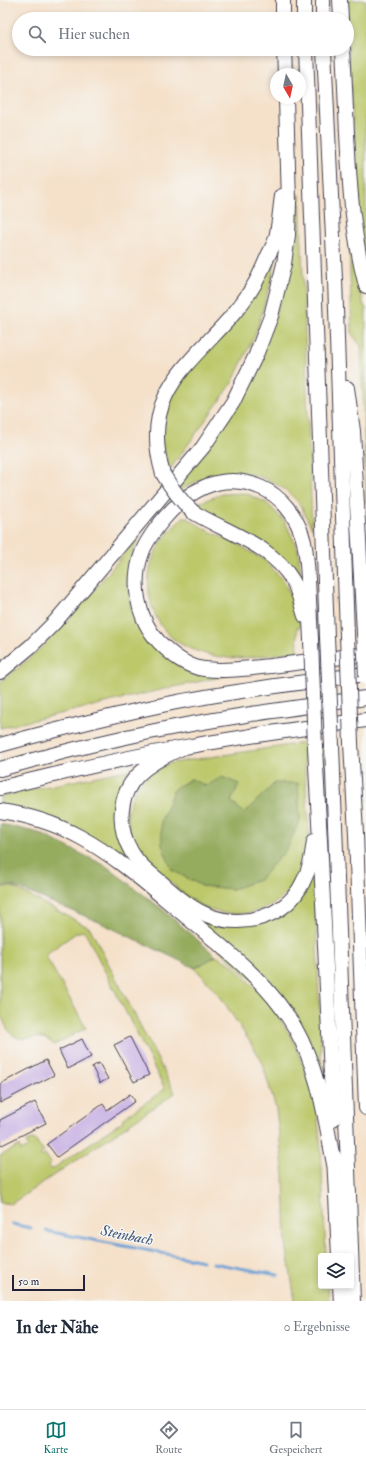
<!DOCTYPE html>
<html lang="de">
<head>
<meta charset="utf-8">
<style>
	:root { --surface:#fff; --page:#f6f6f7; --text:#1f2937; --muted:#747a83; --line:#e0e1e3; --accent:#0f766e }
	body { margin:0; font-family:"IM FELL Double Pica",serif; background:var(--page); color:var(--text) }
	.controls { position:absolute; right:12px; bottom:12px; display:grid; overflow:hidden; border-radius:4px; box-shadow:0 2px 6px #0003 }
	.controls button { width:36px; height:36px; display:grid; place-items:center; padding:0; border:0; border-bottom:1px solid var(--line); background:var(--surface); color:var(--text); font:20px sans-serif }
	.compass { position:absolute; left:270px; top:68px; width:36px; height:36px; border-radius:50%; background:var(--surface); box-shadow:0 2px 6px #0003; rotate:171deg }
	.scale { position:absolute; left:12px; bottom:10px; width:73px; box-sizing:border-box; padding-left:4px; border:2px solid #22223b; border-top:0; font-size:11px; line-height:14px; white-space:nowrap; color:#22223b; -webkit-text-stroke:3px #f6f6f2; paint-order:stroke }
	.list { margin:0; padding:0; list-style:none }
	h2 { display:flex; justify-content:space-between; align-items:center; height:52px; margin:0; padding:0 16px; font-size:17px }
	h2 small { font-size:13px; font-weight:400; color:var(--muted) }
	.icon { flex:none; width:22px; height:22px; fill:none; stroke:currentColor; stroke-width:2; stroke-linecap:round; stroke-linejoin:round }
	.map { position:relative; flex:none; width:366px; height:1301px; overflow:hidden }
	.search { position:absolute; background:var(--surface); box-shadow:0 2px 6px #0003; left:12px; right:12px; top:12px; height:44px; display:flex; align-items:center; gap:10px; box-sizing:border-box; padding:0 14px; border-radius:22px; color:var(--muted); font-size:15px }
	.sheet { height:108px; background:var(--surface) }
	nav { display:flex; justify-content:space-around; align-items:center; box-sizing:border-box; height:56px; border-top:1px solid var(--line); background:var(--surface); font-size:11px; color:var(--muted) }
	nav a { display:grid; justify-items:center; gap:2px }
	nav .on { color:var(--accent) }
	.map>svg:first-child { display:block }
</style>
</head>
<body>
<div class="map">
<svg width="366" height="1301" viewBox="0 0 366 1301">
	<rect width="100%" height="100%" fill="#f6f6f2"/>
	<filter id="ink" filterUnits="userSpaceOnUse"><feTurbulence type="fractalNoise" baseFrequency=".025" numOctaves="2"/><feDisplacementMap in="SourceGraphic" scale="8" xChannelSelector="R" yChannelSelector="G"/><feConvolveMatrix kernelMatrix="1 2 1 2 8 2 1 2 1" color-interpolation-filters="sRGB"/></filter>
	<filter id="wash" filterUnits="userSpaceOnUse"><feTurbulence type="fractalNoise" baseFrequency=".012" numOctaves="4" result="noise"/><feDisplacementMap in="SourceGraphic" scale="16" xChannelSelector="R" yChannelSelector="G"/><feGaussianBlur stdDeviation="0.9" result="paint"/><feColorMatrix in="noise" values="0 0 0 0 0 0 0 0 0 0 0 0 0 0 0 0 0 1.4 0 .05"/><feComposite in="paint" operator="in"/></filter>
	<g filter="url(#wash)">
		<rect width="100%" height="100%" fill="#f5e1ca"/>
		<g fill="#bcc86a" stroke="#6f7552" fill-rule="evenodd">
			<polygon points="344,0 366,0 366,264 355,195 352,109 347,37 347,19"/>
			<path d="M298,194L300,195L312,528C307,520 303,508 297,501C279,480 246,468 218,474C205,477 193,483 181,490L177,485L227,422L284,292L297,241Z"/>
			<polygon points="349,239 363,303 366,309 366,503 361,346 352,334"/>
			<polygon points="279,241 272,277 256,333 231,385 169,471 161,438 168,398"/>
			<polygon points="245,493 267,503 285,522 298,549 302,589 198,503 222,494"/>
			<path d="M184,516L205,529L239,545L264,560L283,580L295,604L300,627L297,628L298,651C273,654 247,660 222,657C205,655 179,647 167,633C146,610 142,573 159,546C165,535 176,525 184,516Z"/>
			<path d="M141,533L132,554L127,578L131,609L144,633L165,657L226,676L164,689L0,728V682C55,643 98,584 141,533Z"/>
			<path d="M303,743L310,843C308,855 303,876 295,886C292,890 287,893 284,896C261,917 226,919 199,905C186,898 175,885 164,876C157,868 146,861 140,853C120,827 126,791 151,772C157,768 164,766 171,763ZM191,779L206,786L239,784L231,801L244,814L275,783L233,889L202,886L172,870L161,821L174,789Z"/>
			<polygon points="142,767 124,788 132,858 228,924 286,909 314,867 322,1075 294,1018 105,847 0,808 0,796"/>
			<path d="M0,887H13L90,928L175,1093L11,1204L0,1202V1156L19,1146L21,1151L28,1147L26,1142L34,1139L44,1152L40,1155L42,1157L45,1154L51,1163L48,1166L51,1170L123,1121L122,1119L165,1089L86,934L82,931L76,933L46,954L47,958L86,1028L54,1045C37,1027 23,1049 9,1031C5,1026 3,1019 0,1014Z"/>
			<polygon points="216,956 231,964 268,1001 292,1038 310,1083 317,1109 321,1150 326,1256 321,1256 321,1286 328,1286 329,1301 295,1301 286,1244 284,1176 276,1109 261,1059 220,996 195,968"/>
		</g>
		<g fill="#95ac5e" stroke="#5c674c">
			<polygon points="222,777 239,784 231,801 244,813 275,783 298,783 300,821 286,850 259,880 233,889 202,886 172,870 162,845 161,821 174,789 191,779 206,786"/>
			<polygon points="0,824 39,833 106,866 162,909 216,956 195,968 99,922 13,886 0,886"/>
		</g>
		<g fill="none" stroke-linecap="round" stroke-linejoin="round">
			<g stroke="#679fd5" stroke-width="3">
				<polyline points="12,1224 31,1228"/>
				<polyline points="46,1231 203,1261"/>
				<polyline points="213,1263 278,1275"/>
			</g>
		</g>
		<g id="blocks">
			<g fill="#c8b0e4">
				<polygon points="130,1037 149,1075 134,1082 114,1045"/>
				<polygon points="82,1039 91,1057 68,1069 59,1050"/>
				<polygon points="46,1060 54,1075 0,1103 0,1084"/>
				<polygon points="99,1063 108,1079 100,1083 92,1067"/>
				<polygon points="130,1094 135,1101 57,1157 47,1144 103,1104 107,1110"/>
				<polygon points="35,1102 46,1123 0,1146 0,1120"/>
			</g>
		</g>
	</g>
	<g filter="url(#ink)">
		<use href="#blocks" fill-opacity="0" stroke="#423f50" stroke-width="1"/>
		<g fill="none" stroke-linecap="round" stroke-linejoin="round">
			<defs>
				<g id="highway">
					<polyline points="283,0 283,19"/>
					<polyline points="304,0 304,19"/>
					<polyline points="323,0 323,19"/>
					<polyline points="340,0 341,19"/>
					<polyline points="284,49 285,74"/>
					<polyline points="306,49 327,637"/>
					<polyline points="324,49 335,279 347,635"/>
					<path d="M343,49C348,127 346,211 366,286"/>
					<polyline points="347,388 353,431 364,632"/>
					<path d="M163,474C134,378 214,354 254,285C259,277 263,267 267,258C270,251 274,245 276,238C279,225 280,210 282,196"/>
					<path d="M193,512C227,533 271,544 293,581C299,592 301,604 305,616"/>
					<path d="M311,640C310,620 309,599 308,579C307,565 307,549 302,535C296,516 281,496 262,488C220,469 184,492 158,526C152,534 145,543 142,553C131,582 137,619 159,642C171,654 186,667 204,669C226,672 249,668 271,666C303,662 334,658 366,654"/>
					<polyline points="0,672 31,646 55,622 203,447 233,402 256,355 271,316 284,264 288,235 289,202 286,98"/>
					<polyline points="351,743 356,834 366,1108"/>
					<path d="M0,745C59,729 117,714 177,702C240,690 303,682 366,674"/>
					<polyline points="332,746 353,1301"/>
					<path d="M182,748C166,755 150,763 138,775C118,795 117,827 131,851C138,864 151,874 162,883C175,895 190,908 207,915C242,929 286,918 303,882C310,869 312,856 314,841"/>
					<polyline points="315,748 321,859 333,1119"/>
					<path d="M0,769C50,755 100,742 150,732C222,717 294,708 366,698"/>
					<path d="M0,788C60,773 120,759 180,748C242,736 304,728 366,720"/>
					<path d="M0,811C28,815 56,824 80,837C117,857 149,886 182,913C223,948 268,981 295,1028C319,1070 325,1118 334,1164"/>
					<polyline points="334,1156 339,1256"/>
					<polyline points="340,1286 341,1301"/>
				</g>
			</defs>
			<use href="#highway" stroke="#423f50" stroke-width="16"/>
			<use href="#highway" stroke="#fff" stroke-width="14"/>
			<defs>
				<g id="highway-bridge">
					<path d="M163,474C172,489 180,500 193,512"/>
					<polyline points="364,632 366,677"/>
					<polyline points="347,635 351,743"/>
					<polyline points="327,637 332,746"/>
					<polyline points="311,640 315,748"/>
				</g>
			</defs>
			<use href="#highway-bridge" stroke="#423f50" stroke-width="16" stroke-linecap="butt"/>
			<use href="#highway-bridge" stroke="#fff" stroke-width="14"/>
		</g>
	</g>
	<g text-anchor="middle" stroke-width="3" stroke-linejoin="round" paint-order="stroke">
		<g font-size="15" font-style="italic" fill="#3e5479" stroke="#f6f6f2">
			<text transform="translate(127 1235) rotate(11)" y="5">Steinbach</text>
		</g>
	</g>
</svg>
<div class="controls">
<button><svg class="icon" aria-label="layers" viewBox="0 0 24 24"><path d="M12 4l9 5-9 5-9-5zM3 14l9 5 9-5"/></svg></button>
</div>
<svg class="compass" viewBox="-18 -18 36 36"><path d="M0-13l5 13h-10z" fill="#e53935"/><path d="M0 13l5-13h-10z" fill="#747a83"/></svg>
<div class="scale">50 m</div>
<div class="search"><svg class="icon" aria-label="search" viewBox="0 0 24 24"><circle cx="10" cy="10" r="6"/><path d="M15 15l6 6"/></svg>Hier suchen</div>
</div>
<section class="sheet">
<h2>In der Nähe<small>0 Ergebnisse</small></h2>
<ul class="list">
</ul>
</section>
<nav>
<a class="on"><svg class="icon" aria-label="map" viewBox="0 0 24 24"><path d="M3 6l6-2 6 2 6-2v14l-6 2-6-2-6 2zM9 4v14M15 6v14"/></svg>Karte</a>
<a><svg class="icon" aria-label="directions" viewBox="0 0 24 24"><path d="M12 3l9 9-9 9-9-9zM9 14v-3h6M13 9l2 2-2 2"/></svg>Route</a>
<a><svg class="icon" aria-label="saved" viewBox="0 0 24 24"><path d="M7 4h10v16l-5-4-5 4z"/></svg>Gespeichert</a>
</nav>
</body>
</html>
